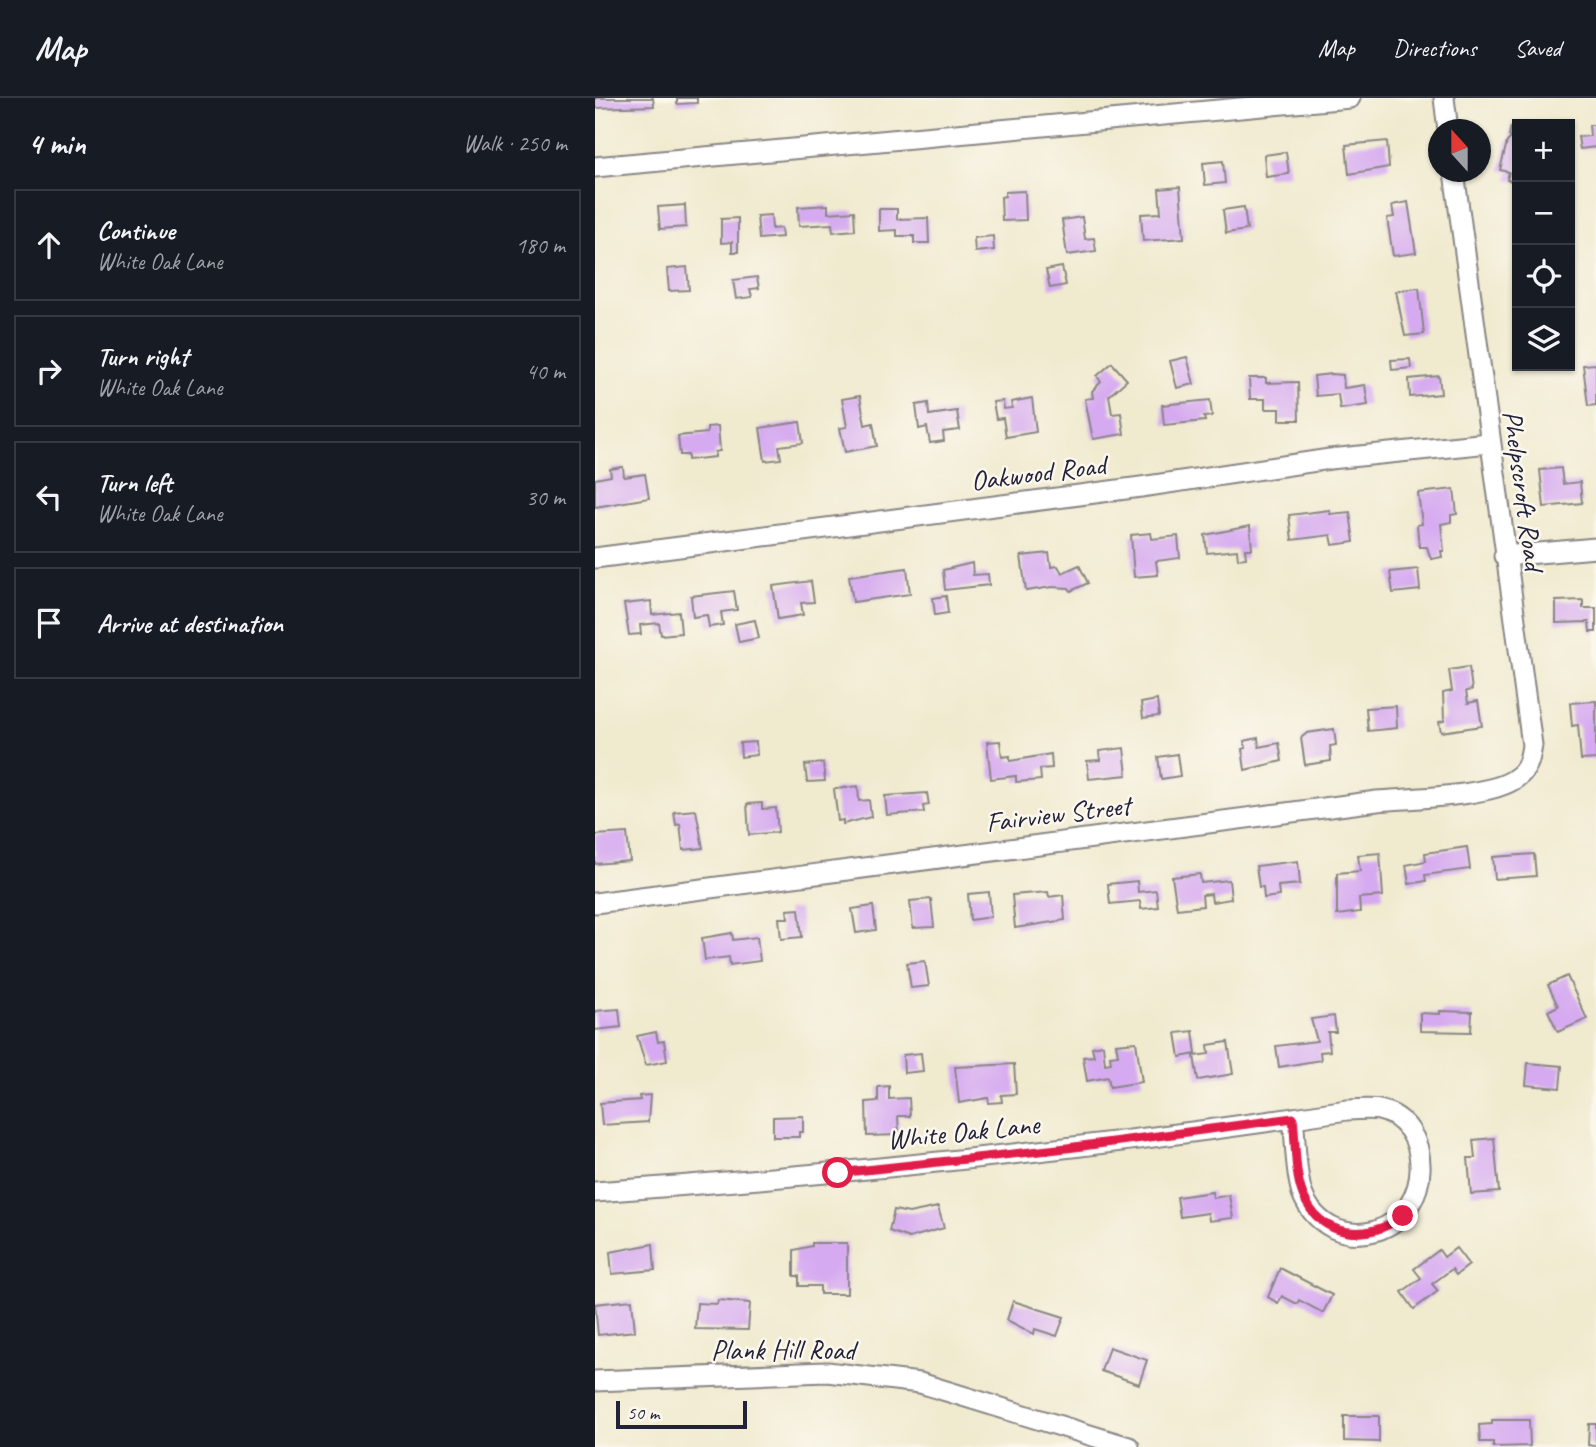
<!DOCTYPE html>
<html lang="en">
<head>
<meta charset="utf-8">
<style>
	:root { --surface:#171b24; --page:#20242c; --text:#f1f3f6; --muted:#9ea1a6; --line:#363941 }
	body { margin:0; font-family:Caveat,sans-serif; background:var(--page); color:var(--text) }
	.controls { position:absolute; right:21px; top:21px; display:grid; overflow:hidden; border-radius:0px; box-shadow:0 2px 5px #0004 }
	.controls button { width:63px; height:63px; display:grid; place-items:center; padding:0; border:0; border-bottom:2px solid var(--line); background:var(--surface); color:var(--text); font:35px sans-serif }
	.compass { position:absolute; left:833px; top:21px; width:63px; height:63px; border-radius:50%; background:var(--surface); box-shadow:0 2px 5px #0004; rotate:339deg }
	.scale { position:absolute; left:21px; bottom:18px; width:131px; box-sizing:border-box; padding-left:7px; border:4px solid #22223b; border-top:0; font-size:19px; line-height:24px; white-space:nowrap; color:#22223b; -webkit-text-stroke:5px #fbf7ec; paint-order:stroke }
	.stop { position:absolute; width:21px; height:21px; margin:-16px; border:5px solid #e11d48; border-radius:50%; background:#fff }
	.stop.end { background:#e11d48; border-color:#fff; box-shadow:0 2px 7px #0008 }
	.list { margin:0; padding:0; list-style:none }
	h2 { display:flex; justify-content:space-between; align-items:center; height:91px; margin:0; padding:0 28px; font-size:30px }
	h2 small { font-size:23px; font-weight:400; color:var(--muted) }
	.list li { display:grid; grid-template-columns:46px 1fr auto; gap:21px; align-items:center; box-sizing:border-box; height:112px; margin:0 14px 14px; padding:0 14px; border:2px solid var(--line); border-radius:0px }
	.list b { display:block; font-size:26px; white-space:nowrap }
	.list p { margin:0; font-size:23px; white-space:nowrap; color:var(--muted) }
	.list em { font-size:23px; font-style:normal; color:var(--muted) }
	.icon { flex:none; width:38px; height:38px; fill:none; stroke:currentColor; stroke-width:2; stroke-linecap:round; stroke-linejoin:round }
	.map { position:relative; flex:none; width:1001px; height:1349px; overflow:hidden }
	header { display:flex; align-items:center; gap:42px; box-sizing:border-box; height:98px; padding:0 35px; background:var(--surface); border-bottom:2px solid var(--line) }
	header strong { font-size:33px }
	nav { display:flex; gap:38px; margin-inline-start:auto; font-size:24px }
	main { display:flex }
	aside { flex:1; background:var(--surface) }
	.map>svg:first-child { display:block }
</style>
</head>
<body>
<header>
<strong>Map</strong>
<nav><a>Map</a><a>Directions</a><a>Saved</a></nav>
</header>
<main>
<aside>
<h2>4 min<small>Walk · 250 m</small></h2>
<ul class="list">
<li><svg class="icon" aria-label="ahead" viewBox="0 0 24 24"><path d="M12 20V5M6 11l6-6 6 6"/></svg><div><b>Continue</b><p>White Oak Lane</p></div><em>180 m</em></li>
<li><svg class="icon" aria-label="right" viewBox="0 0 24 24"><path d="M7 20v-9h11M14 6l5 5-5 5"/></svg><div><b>Turn right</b><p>White Oak Lane</p></div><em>40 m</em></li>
<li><svg class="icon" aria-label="left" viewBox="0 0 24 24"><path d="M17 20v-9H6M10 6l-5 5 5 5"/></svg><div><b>Turn left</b><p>White Oak Lane</p></div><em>30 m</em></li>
<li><svg class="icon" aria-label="arrive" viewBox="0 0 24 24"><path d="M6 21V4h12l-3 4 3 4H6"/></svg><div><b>Arrive at destination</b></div></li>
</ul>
</aside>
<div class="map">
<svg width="1001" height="1349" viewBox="0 0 1001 1349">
	<rect width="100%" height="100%" fill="#fbf7ec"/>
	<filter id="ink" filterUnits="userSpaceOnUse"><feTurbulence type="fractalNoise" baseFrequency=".0143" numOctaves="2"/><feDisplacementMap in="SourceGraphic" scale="14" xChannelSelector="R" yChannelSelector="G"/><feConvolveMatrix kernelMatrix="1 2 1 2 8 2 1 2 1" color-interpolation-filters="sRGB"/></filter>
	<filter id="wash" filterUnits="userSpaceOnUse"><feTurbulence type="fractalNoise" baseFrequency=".00686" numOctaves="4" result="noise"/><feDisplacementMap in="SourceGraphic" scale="28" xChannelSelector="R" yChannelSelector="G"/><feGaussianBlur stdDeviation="1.57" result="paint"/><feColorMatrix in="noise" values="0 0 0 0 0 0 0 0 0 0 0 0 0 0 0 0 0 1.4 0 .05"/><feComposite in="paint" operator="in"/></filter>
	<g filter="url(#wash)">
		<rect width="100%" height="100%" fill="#f0eacf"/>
		<g id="blocks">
			<g fill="#d6aaf0">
				<polygon points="0,0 58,0 59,8 0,10"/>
				<polygon points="82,0 102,0 102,5 82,6"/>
				<polygon points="994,27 1001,27 1001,49 985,51 983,39 995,38"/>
				<polygon points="916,29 922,30 922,84 912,82 914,74 905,72 912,44 917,39 914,38"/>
				<polygon points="792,43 794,69 754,76 751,47"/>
				<polygon points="691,54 694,76 671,79 669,57"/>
				<polygon points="628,63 630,85 610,87 608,65"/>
				<polygon points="585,89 589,140 548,143 546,116 566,115 564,91"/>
				<polygon points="430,93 431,122 407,123 406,99 410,98 410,94"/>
				<polygon points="813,104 821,155 798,158 792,120 799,119 797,107"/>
				<polygon points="90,107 91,129 65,131 63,109"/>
				<polygon points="233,107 233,115 259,113 260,132 238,134 237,126 204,128 203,109"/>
				<polygon points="649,109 652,132 631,135 628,112"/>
				<polygon points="284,111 302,111 302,121 333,120 334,145 319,145 319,138 302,138 302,132 284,133"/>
				<polygon points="176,117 177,131 186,130 187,139 164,141 162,118"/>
				<polygon points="487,119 490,141 499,140 501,153 472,157 467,122"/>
				<polygon points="143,120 143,154 137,154 137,144 126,145 126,121"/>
				<polygon points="398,138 399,152 380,154 379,140"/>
				<polygon points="92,169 94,192 74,193 72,171"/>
				<polygon points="467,169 471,187 455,190 451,172"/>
				<polygon points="162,179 164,190 155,191 157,199 141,201 138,182"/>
				<polygon points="824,190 829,236 810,238 801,193"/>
				<polygon points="592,259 599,286 582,290 575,263"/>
				<polygon points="815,261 816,270 797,272 796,262"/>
				<polygon points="517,265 532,282 514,298 517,316 526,315 529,336 498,341 490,301 498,300 497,293 506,284 502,278"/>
				<polygon points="1001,266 1001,307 993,308 988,267"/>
				<polygon points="737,276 748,277 749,290 770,287 773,307 745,311 743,296 721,298 719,278"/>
				<polygon points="844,278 846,296 815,299 814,281"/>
				<polygon points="654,280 671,280 671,285 703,284 704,322 685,322 685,311 670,311 670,301 655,301"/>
				<polygon points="265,298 270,327 278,325 282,348 250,354 245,330 252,329 247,301"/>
				<polygon points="437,300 441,334 411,339 408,320 401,321 398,304 408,303 409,311 417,310 416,304"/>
				<polygon points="615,302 617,318 609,319 610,323 569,327 567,307"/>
				<polygon points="333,305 334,317 362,313 365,332 348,334 349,343 335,345 332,329 324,331 321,307"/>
				<polygon points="205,324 208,345 184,348 186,361 170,363 165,330"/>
				<polygon points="123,328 125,353 120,354 120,359 93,362 93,357 85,357 83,338 112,335 112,329"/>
				<polygon points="28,369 29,379 50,376 54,400 0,409 0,381 16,378 15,371"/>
				<polygon points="966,370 968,386 985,384 987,405 949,409 945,372"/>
				<polygon points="859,391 862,416 856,417 856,424 846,426 849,453 846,453 847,459 836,461 832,449 824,449 822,427 827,426 823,395"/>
				<polygon points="735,412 735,416 755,414 759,444 738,447 736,437 697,442 694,417"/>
				<polygon points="655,428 657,451 650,451 651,460 643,461 642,452 612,455 610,437"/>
				<polygon points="556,435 557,441 583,438 585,460 561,463 563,477 539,479 536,437"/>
				<polygon points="454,455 456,469 463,468 467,475 484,467 493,485 476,493 474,490 457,489 431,493 426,458"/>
				<polygon points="377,465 378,477 393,476 394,487 350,492 348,472"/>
				<polygon points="312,470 315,496 258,504 254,478"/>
				<polygon points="823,471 825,492 798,495 795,474"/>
				<polygon points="216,483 219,504 206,505 208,517 183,521 178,488"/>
				<polygon points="139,493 142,512 126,514 128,527 114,529 112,517 98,519 96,498"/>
				<polygon points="351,498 353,515 340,517 338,500"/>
				<polygon points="988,502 988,510 1001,510 1001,534 995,534 994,524 961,525 961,503"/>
				<polygon points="56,503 57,517 84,514 86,535 66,537 64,525 45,527 46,536 34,537 29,506"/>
				<polygon points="160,522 164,540 144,544 140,526"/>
				<polygon points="874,569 877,592 871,593 873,605 883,603 887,628 846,634 844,624 849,623 848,595 857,593 854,572"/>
				<polygon points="562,602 564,618 548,620 546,605"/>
				<polygon points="1001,603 1001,661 986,662 983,627 977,628 975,605"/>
				<polygon points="801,608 802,630 773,633 771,610"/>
				<polygon points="739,631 741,647 735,648 736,663 710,667 706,640 712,635"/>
				<polygon points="663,640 664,649 684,645 687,663 650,672 647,651 651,650 649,643"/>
				<polygon points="405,643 407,659 415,658 415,663 456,656 457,670 445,671 446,682 421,684 421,678 396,681 392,644"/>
				<polygon points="161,644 162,657 146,659 145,645"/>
				<polygon points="529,650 532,677 494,681 492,663 505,662 504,653"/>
				<polygon points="582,656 585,678 566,681 563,659"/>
				<polygon points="228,665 230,683 212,684 210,667"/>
				<polygon points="263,688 264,703 274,702 276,719 248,726 248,722 243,723 239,691"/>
				<polygon points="332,695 334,707 328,708 329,714 292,717 290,698"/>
				<polygon points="167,705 167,711 181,710 183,734 154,737 152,706"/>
				<polygon points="101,712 108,750 88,752 85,726 81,727 79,714"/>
				<polygon points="32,735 35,763 0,766 0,737"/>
				<polygon points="872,749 875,771 830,777 831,783 814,786 811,767 831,763 830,755"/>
				<polygon points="785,755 788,798 764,800 765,814 742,817 742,775 765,773 763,757"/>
				<polygon points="939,756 941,778 900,781 898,759"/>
				<polygon points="703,763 705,786 683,788 684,798 669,800 668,789 664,789 661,768"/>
				<polygon points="605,776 606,785 634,782 636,801 617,804 616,796 607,797 608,808 582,811 577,779"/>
				<polygon points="542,783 543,794 561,792 563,809 546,811 545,803 515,806 513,786"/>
				<polygon points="394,794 396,819 375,822 373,796"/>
				<polygon points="453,794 454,799 468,797 470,822 420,830 417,797"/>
				<polygon points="336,801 339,829 318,830 315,803"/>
				<polygon points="278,808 281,832 261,835 257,811"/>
				<polygon points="204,811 207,839 186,841 184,820 193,820 192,812"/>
				<polygon points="137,835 138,842 162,839 165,863 135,867 134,859 110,862 107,840"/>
				<polygon points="330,863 334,888 316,890 312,865"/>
				<polygon points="972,878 992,921 963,934 953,913 963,908 953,887"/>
				<polygon points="24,911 26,929 0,932 0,913"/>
				<polygon points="845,913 877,914 876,934 825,933 825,915 845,916"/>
				<polygon points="739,918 741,934 733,934 735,953 725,954 726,962 684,969 681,948 722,943 716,921"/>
				<polygon points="598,933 601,956 585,959 581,935"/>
				<polygon points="61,934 63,944 69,943 72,963 51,967 42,938"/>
				<polygon points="541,944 547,984 515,989 513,979 492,983 488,959 499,958 497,949 508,947 510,966 516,965 515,958 523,957 521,946"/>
				<polygon points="633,944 638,976 603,982 599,958 614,956 613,947"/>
				<polygon points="326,955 328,973 309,975 308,957"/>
				<polygon points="933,965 967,968 965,990 931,987"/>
				<polygon points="419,966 421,996 406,997 407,1004 394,1005 393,1000 364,1005 360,969"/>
				<polygon points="294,988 294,1001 314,1000 315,1018 303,1018 304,1037 272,1038 271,1004 283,1003 283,989"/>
				<polygon points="55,997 53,1024 7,1027 5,1005 45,1002 44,998"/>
				<polygon points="208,1018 208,1034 204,1034 204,1039 178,1039 178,1019"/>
				<polygon points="899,1040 904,1094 876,1096 873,1060 880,1060 878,1042"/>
				<polygon points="617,1094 618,1100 634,1097 638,1120 614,1123 613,1115 585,1119 582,1099"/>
				<polygon points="343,1109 349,1130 314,1140 294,1133 299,1112 314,1115"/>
				<polygon points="217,1145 252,1145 252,1196 225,1196 225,1188 204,1188 204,1178 199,1178 199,1152 217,1148"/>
				<polygon points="58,1146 60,1172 17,1176 15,1154"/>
				<polygon points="861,1150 874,1167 861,1177 857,1171 837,1186 843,1193 819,1211 807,1194 826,1180 819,1171 844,1152 849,1159"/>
				<polygon points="685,1170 737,1197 728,1215 704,1202 702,1206 687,1198 683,1205 673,1199"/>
				<polygon points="37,1202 40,1233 3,1237 0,1206"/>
				<polygon points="123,1202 155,1205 153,1232 100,1231 102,1205 122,1206"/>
				<polygon points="418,1203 469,1219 462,1238 440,1231 439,1236 412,1222"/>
				<polygon points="514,1249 552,1262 544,1286 506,1273"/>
				<polygon points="749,1318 784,1318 784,1344 749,1343"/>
				<polygon points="897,1322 934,1322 935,1348 898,1349 898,1344 885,1344 884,1327 897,1326"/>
				<polygon points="994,1326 1001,1326 1001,1348 993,1347"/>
			</g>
		</g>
	</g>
	<g filter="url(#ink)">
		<use href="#blocks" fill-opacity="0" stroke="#898685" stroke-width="2"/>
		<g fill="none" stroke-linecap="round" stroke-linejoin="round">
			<defs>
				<g id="minor">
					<polyline points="849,0 853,32"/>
					<polyline points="0,69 755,0"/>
					<polyline points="909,458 1001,450"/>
					<polyline points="0,460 546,389 735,361 894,345"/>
					<path d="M0,805L782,703C815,700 897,699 921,680C933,672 935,661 937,647L859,74"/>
					<path d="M0,1094C251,1076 503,1050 752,1012C762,1012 775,1010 784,1012C839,1023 840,1115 780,1133C766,1137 751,1136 738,1130C724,1123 713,1111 707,1095C700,1072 701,1044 698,1020"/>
					<polyline points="0,1283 232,1274 325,1285 534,1349"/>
				</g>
			</defs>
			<use href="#minor" stroke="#898685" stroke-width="23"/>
			<use href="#minor" stroke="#fff" stroke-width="19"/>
		</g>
	</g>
	<g fill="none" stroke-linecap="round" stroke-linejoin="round" filter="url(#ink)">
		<path stroke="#e11d48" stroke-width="9" d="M243,1075L472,1050L698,1020C701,1044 699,1075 708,1097C726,1141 773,1144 808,1118"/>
	</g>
	<g text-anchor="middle" stroke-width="5" stroke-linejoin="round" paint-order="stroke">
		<g font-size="28" fill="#22223b" stroke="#fbf7ec">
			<text transform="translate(443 374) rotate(-7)" y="10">Oakwood Road</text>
			<text transform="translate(929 392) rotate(82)" y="10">Phelpscroft Road</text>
			<text transform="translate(463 715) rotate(-7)" y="10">Fairview Street</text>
			<text transform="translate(368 1033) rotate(-6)" y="10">White Oak Lane</text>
			<text x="188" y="1261">Plank Hill Road</text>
		</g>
	</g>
</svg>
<div class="controls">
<button>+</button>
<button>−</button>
<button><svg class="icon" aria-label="locate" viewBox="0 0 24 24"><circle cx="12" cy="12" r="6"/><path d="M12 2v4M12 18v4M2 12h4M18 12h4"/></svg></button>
<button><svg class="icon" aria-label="layers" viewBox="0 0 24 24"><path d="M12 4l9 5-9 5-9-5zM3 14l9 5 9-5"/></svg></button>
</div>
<svg class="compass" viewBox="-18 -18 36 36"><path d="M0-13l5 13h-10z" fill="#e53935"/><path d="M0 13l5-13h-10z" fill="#9ea1a6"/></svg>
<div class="scale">50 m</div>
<div class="stop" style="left:243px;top:1075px"></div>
<div class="stop end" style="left:808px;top:1118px"></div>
</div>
</main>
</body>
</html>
